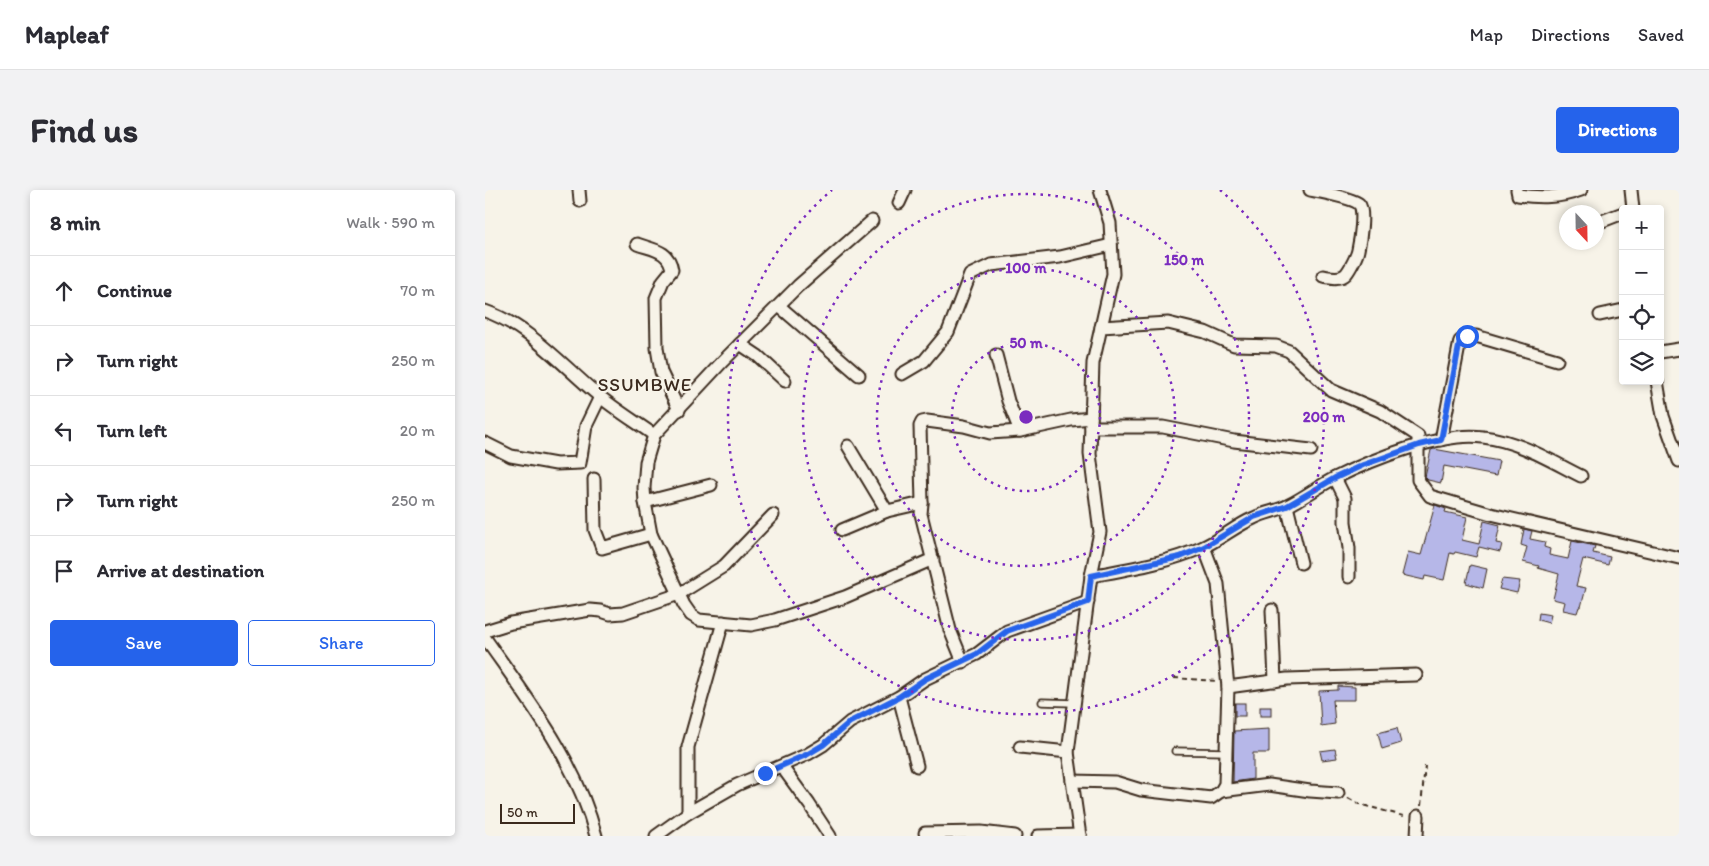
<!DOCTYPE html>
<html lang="en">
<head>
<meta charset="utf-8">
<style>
	:root { --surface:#fff; --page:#f2f2f3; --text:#2b2b33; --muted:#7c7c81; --line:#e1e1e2; --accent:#2563eb }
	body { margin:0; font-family:Itim,sans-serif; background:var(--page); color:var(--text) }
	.controls { position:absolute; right:15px; top:15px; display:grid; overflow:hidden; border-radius:5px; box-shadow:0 2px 8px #0003 }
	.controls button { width:45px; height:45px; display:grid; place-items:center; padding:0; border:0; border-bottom:1px solid var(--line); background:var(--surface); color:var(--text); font:25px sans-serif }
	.compass { position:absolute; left:1074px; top:15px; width:45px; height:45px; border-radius:50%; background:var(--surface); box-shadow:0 2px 8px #0003; rotate:158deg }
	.scale { position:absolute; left:15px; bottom:12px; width:75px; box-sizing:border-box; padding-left:5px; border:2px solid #3b2a1e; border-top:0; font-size:14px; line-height:18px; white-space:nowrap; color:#3b2a1e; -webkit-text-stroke:4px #f7f3e8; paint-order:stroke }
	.stop { position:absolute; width:15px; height:15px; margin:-11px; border:4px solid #2563eb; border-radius:50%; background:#fff }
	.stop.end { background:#2563eb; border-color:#fff; box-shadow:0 1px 5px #0008 }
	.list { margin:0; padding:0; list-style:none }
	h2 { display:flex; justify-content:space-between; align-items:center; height:65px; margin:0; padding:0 20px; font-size:21px }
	h2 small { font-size:16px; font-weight:400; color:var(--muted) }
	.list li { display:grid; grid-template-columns:32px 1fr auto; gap:15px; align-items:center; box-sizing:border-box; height:70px; padding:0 20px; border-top:1px solid var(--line) }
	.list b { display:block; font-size:19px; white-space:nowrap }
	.list em { font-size:16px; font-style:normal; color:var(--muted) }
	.actions { display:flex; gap:10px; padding:15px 20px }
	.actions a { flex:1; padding:11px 0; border:1px solid var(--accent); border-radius:5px; text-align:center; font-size:18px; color:var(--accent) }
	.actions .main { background:var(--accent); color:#fff }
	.icon { flex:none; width:28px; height:28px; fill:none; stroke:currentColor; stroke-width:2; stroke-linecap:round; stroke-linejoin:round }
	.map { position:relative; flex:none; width:1194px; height:646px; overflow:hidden; border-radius:5px }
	header { display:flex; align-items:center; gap:30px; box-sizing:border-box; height:70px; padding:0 25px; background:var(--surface); border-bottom:1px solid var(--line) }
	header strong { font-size:24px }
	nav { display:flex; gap:28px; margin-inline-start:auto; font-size:18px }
	.intro { display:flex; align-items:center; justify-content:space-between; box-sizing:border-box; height:120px; padding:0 30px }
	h1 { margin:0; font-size:35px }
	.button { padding:12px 22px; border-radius:5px; background:var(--accent); color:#fff; font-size:18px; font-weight:700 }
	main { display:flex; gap:30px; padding:0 30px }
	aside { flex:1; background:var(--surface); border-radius:5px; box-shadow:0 2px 8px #0003 }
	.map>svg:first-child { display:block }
</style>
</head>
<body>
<header>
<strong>Mapleaf</strong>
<nav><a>Map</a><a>Directions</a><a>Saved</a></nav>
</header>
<div class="intro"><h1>Find us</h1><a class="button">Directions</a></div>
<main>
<aside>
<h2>8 min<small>Walk · 590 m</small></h2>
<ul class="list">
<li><svg class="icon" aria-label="ahead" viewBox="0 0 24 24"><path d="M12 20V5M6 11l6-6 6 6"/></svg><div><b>Continue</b></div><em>70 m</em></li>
<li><svg class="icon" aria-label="right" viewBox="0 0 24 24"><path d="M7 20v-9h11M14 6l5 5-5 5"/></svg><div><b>Turn right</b></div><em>250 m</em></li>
<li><svg class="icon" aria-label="left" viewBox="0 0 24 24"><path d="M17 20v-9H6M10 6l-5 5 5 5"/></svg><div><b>Turn left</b></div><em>20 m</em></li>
<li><svg class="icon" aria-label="right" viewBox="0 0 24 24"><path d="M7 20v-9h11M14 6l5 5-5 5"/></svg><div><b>Turn right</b></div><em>250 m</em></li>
<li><svg class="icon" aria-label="arrive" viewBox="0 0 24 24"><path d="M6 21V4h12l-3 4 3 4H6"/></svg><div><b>Arrive at destination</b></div></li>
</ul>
<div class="actions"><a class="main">Save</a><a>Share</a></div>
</aside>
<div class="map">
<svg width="1194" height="646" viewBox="0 0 1194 646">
	<rect width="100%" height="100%" fill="#f7f3e8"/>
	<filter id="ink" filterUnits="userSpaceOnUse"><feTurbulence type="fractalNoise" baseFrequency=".02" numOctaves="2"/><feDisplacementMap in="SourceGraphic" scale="10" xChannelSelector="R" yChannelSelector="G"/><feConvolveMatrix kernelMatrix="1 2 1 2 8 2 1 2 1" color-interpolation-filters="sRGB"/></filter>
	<g filter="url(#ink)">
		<g fill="#b6b7e8" stroke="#3b2a1e">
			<polygon points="949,259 1014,271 1011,286 959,276 956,293 943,290 940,287 946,260"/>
			<polygon points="950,315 961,319 960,322 982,327 977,350 994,354 999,331 1015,335 1011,353 1017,354 1015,362 994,357 991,367 970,362 969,364 965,363 959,390 940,386 939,390 917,385 923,362 936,365"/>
			<polygon points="1039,339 1047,341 1045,349 1060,352 1059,357 1065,359 1064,365 1083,369 1087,351 1110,356 1108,363 1125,367 1123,375 1098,369 1091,396 1101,398 1096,417 1094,417 1092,423 1078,420 1080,412 1068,409 1074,384 1053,378 1054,376 1038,372 1042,357 1036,355"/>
			<polygon points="985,375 1002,379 998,398 981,393"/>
			<polygon points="1017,389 1035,391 1032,403 1014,399"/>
			<polygon points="1054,423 1066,425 1064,433 1053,430"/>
			<polygon points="853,496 870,497 870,510 848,510 850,534 836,536 834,501 853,500"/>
			<rect x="750" y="513" width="10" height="13"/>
			<rect x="775" y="517" width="11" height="9"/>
			<polygon points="912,538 916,553 897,559 893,543"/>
			<polygon points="784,539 784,563 768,563 768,589 748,592 749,541"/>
			<polygon points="850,559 852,568 837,570 835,561"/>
		</g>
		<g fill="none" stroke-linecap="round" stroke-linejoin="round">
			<defs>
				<g id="lane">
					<polyline points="557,512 589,513"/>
					<polyline points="690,561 741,562"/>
				</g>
				<g id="street">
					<polyline points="94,0 95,11"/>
					<path d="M825,0C835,2 868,8 874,14C880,20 875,51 873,60C872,66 865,79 861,84C855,90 845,87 838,86"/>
					<path d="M1032,0L1033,5C1055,8 1074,8 1096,0"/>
					<polyline points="1146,0 1148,19"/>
					<polyline points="414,13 420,0"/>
					<polyline points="387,31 313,96 238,171 169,245 161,272 159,298 160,312 166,344 199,415 206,425 214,430 266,435 290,430 360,407 448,369"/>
					<polyline points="1112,33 1138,23"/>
					<path d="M152,54C168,60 184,60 187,80L178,91L171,108L172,158L176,182L194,220"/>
					<polyline points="294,116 374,185"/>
					<path d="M0,121C44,136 78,176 113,205C131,220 151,232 169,245"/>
					<polyline points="1115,125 1138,120"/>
					<polyline points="616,137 683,133 720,142 749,155 791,156 804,161 846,200 895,221 933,246 933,290 945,306 1006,324 1194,368"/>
					<polyline points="255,154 273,166 300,191"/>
					<polyline points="1175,162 1194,159"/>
					<polyline points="511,165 523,211 535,241"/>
					<polyline points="417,184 439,171 463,142 485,85 506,75 575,67 626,55"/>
					<polyline points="1172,191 1178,226 1194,271"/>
					<polyline points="606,237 678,237 749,251 826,260"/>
					<polyline points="956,250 975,151 982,146 991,146 1072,170"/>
					<polyline points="0,253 26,266 71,274 95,273 101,236 115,207"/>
					<polyline points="363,256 402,321"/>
					<polyline points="850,288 860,308 860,332 864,358 864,387"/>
					<polyline points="109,289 110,340 117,358 166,344"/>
					<polyline points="160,312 226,295"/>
					<polyline points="802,316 816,373"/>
					<polyline points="357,340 402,321 437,313"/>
					<path d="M606,386C643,379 682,373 716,358C735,350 750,336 769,328C780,322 793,321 804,315C820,307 834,296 850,288C886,270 958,241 998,247C1034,251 1064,270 1096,286"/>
					<polyline points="787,420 790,491"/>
					<polyline points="0,441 26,433 105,420 116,421 125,424 138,423 194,404 239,376 288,325"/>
					<path d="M0,448C44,511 91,570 111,646"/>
					<polyline points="478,472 465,440 436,324 437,313 435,236 437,232 442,231 479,236 505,243 535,241 586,230 606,228"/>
					<polyline points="743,497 802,489 931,485"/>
					<polyline points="414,507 432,576"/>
					<polyline points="535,557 583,562"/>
					<polyline points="297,577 324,614 345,646"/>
					<polyline points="587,591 630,592 656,600 726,608 736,601 740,594 743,497 733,394 719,357"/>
					<polyline points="736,601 784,595 825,601 853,603"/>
					<polyline points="203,623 203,557 238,432"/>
					<polyline points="440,643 496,642 530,646"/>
					<polyline points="171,646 203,623 252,595 323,564 338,555 365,532 414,507 440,489 492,464 522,441 603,412"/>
					<polyline points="553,646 595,645"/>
					<polyline points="595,646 583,562 606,386 615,342 605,264 608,173 628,84 625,33 615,0"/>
					<polyline points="932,646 933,626"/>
				</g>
			</defs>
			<use href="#lane" stroke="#3b2a1e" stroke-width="9"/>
			<use href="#street" stroke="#3b2a1e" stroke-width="15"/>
			<g stroke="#3b2a1e" stroke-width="2" stroke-dasharray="5 4" stroke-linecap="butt">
				<polyline points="689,488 732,491"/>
				<polyline points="863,608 874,614 922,627"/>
				<polyline points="936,616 940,576"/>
			</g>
			<use href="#lane" stroke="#f7f3e8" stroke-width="5.5"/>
			<use href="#street" stroke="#f7f3e8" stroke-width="11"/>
		</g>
	</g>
	<g fill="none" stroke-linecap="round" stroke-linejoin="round" filter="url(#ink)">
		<polyline stroke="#2563eb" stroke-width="6" points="280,583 323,564 338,555 365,532 414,507 440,489 492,464 522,441 603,412 606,386 695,367 719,357 769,327 802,316 850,288 878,275 934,255 956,250 975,151 982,146"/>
	</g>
	<g fill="none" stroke="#7b2cbf" stroke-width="2.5" stroke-dasharray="2.5 5">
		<circle cx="541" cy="227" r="74"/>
		<circle cx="541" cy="227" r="149"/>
		<circle cx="541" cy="227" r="223"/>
		<path d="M735 0A298 298 0 1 1 347 0"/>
	</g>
	<g text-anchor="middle" stroke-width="4.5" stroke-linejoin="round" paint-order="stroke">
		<g font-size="19" letter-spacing="1" fill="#3b2a1e" stroke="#f7f3e8">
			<text x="160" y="201">SSUMBWE</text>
		</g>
	</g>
	<circle cx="541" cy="227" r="8" fill="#7b2cbf" stroke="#f7f3e8" stroke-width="2.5"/>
	<g font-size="15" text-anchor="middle" font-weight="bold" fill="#7b2cbf" stroke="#f7f3e8" stroke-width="4.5" stroke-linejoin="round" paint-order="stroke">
		<text x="699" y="75">150 m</text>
		<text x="541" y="83">100 m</text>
		<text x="541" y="158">50 m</text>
		<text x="839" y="232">200 m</text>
	</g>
</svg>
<div class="controls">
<button>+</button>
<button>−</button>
<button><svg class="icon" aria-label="locate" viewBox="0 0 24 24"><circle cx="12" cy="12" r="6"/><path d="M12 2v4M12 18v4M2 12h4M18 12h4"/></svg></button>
<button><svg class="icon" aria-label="layers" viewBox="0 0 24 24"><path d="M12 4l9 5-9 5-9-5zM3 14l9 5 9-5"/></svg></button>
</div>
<svg class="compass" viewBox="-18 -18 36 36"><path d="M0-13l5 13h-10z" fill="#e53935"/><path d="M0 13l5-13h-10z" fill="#7c7c81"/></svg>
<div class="scale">50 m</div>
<div class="stop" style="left:982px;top:146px"></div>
<div class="stop end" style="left:280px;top:583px"></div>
</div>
</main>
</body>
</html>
